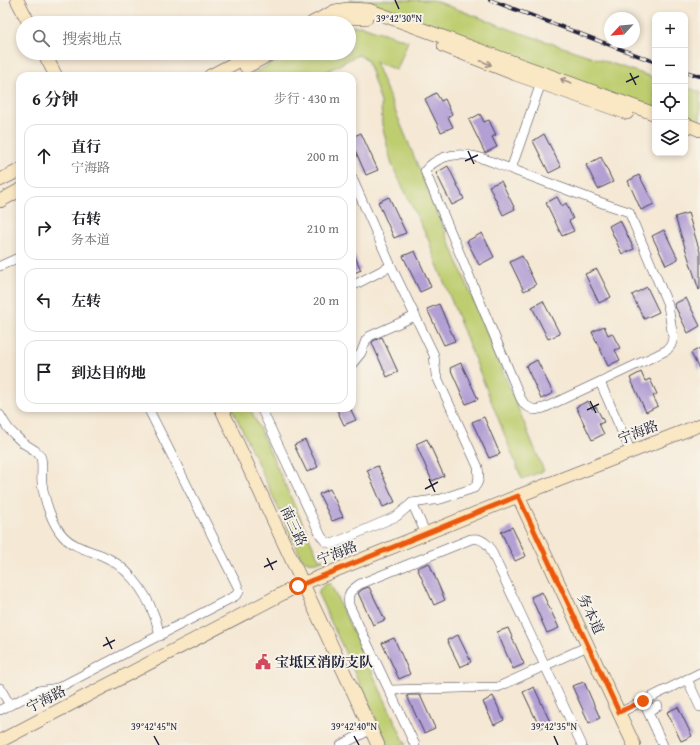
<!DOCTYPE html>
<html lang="zh">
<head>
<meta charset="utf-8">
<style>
	:root { --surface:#fff; --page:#f6f6f6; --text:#202124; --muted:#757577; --line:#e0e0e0 }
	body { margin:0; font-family:"Gentium Book Plus","Noto Serif SC",serif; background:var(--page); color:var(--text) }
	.controls { position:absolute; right:12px; top:12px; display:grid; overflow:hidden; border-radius:8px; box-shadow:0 2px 6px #0003 }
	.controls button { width:36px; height:36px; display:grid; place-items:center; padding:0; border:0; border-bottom:1px solid var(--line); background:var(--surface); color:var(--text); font:20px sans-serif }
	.compass { position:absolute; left:604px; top:12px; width:36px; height:36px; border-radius:50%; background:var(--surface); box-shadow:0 2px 6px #0003; rotate:244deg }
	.stop { position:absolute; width:12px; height:12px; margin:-9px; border:3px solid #ea580c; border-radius:50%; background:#fff }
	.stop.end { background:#ea580c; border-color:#fff; box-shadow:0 1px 4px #0008 }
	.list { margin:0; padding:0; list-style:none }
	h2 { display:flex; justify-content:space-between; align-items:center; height:52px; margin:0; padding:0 16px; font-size:17px }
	h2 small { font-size:13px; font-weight:400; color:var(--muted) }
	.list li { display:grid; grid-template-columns:26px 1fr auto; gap:12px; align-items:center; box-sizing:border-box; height:64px; margin:0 8px 8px; padding:0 8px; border:1px solid var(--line); border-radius:12px }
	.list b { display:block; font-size:15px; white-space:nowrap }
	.list p { margin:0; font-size:13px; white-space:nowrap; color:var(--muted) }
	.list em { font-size:13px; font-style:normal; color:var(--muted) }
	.icon { flex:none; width:22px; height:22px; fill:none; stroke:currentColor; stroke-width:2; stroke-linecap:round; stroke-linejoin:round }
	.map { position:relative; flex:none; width:700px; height:745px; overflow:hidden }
	.search { position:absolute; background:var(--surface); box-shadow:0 2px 6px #0003; left:16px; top:16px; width:340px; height:44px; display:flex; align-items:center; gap:10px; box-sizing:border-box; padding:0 14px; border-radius:22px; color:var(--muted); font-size:15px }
	.panel { position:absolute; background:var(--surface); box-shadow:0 2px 6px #0003; left:16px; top:72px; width:340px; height:340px; border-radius:12px }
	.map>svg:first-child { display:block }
</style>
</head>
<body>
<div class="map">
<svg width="700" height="745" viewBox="0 0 700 745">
	<rect width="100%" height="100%" fill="#f7f3e8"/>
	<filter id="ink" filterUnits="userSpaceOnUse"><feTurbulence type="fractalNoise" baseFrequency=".025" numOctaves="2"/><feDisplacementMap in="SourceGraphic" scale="8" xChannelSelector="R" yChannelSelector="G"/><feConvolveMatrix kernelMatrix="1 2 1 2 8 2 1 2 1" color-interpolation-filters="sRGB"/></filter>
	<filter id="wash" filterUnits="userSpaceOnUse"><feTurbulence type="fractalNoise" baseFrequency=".012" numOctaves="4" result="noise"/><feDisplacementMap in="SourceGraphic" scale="16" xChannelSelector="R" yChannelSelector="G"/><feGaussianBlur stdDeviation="0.9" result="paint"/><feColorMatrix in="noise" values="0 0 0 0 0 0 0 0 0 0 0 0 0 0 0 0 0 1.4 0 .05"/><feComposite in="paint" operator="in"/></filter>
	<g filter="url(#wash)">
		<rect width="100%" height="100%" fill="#f5e8d4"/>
		<g fill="#becd6f" stroke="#707855">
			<polygon points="349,0 433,0 515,31 655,78 655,111 375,5 349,2"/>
			<polygon points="349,26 362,26 408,41 397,70 375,62 544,471 522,479 433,254 429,241 392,165 382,125 381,103 367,59 358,55 318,76 248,76 291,53 349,53"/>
			<polygon points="685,87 700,92 700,124 685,120"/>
			<path d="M232,408H250L319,559H326C316,562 309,566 301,557Z"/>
			<path d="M330,583L332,587L406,745H388L319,596C317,588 324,585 330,583Z"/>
		</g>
		<g id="blocks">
			<g fill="#b29fd4">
				<polygon points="436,93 441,101 445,99 452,114 448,117 453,127 441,132 425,99"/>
				<polygon points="480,114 484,122 489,120 496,135 492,137 497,147 485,153 469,120"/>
				<polygon points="361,133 378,170 366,175 352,143 352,137"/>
				<polygon points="544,134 561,167 549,173 533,141"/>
				<polygon points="601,157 613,182 598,189 586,165"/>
				<polygon points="448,166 464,199 452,205 436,173"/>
				<polygon points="639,175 654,204 641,210 628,181"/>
				<polygon points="501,181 515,209 503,215 489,186"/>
				<polygon points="389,197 406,233 394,238 378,202"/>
				<polygon points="557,197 562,206 566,203 573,219 569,221 574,231 562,236 546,203"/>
				<polygon points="688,213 700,252 700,289 699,290 675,217"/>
				<polygon points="620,220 634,249 622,254 609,226"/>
				<polygon points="664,230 678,259 666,265 652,236"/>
				<polygon points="482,233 494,257 479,265 467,241"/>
				<polygon points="352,250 361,270 352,274"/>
				<polygon points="415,251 431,287 420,292 403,256"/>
				<polygon points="522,256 536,285 524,291 510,262"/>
				<polygon points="597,269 611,297 599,303 585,274"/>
				<polygon points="647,287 659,312 644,319 632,295"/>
				<polygon points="686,298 700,326 688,333 674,304"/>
				<polygon points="543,301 560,334 548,339 532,307"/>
				<polygon points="439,304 455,341 444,345 427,309"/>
				<polygon points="604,326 608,335 612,333 620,348 615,350 620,360 608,366 592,332"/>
				<polygon points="382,337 398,372 387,377 372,343 373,341"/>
				<polygon points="700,348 700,371 691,353"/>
				<polygon points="537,360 553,393 541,399 526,366"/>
				<polygon points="461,363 478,399 466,404 450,368"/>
				<polygon points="641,372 645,381 650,379 657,394 653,396 658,406 646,412 630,378"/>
				<polygon points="588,401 592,409 596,407 604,422 599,424 604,434 592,440 576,407"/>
				<polygon points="336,408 350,408 356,420 344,425"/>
				<polygon points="484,417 500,454 489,458 472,422"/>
				<polygon points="427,439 444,476 432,481 416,444"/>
				<polygon points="305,440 318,467 307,472 294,445"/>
				<polygon points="378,466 395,502 383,507 367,470"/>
				<polygon points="330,489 343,517 332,521 319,494"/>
				<polygon points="512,527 526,556 515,561 501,532"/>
				<polygon points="429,563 445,600 434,605 417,568"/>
				<polygon points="369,587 385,620 373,625 358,593 363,589"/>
				<polygon points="542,592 559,628 547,633 531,597"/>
				<polygon points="508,628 524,664 513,669 497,632"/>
				<polygon points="458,635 471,662 460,667 447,640"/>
				<polygon points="394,638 410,674 399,679 382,643"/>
				<polygon points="584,682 600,718 589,723 572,686"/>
				<polygon points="534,687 551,724 540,728 523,692"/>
				<polygon points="409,695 420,695 435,728 424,733 407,696"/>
				<polygon points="493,696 504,720 494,725 483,702"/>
				<polygon points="678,707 692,736 681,741 667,712"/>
			</g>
		</g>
	</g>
	<g filter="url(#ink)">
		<use href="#blocks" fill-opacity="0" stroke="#424052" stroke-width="1"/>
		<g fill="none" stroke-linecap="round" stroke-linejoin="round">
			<defs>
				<g id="street">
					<path d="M511,169L605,204L629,212L668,305L673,338L671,345L667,350L657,355L544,408L534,410L525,405L521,399L425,171C430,164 437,160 445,157C468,150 489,161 511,169L541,83"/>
					<polyline points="0,266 20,257"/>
					<polyline points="352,286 391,266"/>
					<polyline points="352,364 361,353 366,340 370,336 415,316"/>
					<polyline points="600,382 631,452"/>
					<path d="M261,408L321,536L325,541L332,544L397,516L412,503L441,499L474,488C480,481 479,476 478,467L436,375L434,355L391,266L352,178"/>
					<path d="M0,415C2,419 5,424 8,428C12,433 18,438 23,443C29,447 39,451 41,458C43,464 41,476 42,483C44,499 52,524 63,536C73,547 88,550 101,555C126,565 145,590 154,615C157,622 158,629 160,636"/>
					<polyline points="412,503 426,534"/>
					<polyline points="687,679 700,707"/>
					<polyline points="0,688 10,705"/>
					<polyline points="390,690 498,687 588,646"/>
					<polyline points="643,701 663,745"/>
					<polyline points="0,710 38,691 58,688 235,596 239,592 238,587 148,408"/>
					<polyline points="648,711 658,706"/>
					<polyline points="619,713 700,673"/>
					<polyline points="341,745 364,733"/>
					<path d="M415,745L349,605C347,593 350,591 360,584L471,539C480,538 482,540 489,546L582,745"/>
				</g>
				<g id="secondary">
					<polyline points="17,0 29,23"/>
					<polyline points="312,23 335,11 348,9 369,10 655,114"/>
					<path d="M330,23C342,18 353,17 366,18"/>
					<polyline points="444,46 515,74 627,113"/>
					<polyline points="44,53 56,76"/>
					<polyline points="246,67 272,53"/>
					<polyline points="210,76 254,53"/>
					<polyline points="685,124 700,130"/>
					<polyline points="0,180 20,170"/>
					<polyline points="0,201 20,190"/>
					<polyline points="221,408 378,745"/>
					<polyline points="518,496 634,745"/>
					<polyline points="0,741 297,586 518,496 700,425"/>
				</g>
			</defs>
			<use href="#street" stroke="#424052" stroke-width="10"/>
			<use href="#secondary" stroke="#424052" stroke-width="14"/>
			<use href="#street" stroke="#fff" stroke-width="9"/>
			<use href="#secondary" stroke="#fae7c3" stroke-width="13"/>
			<defs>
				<g id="rail">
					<polyline points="490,0 655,62"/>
					<polyline points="685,72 700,76"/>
				</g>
			</defs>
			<use href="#rail" stroke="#22223b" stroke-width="4"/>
			<use href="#rail" stroke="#f7f3e8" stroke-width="2.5" stroke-dasharray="8" stroke-linecap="butt"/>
		</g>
		<defs><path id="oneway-shaft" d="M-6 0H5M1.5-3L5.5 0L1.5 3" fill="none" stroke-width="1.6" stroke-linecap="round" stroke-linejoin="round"/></defs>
		<g stroke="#998e86">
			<use href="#oneway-shaft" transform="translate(486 63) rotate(21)"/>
			<use href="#oneway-shaft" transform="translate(566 81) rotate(-160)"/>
		</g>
	</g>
	<g fill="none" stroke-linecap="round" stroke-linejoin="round" filter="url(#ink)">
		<polyline stroke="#ea580c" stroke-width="5" points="298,586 518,496 619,712 643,701"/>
	</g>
	<path fill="none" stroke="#22223b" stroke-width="1.5" d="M395,0L399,9M630,73L636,85M626,82L639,76M468,151L474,164M465,161L478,155M590,401L596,413M587,410L599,404M429,479L435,492M425,489L438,482M267,558L273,570M264,567L277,561M106,637L112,649M103,646L115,640M154,736L159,745M354,736L359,745M554,736L558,745"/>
	<defs>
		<symbol id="civic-bare" viewBox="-9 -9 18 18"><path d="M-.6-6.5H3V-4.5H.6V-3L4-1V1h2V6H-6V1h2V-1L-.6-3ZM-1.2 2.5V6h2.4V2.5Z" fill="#d1495b" stroke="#f7f3e8" stroke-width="2.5" paint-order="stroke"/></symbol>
	</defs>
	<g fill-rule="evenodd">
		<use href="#civic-bare" x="252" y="651" width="22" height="22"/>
	</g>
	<g text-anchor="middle" stroke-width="4" stroke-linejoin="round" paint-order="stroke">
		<g font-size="14" fill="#22223b" stroke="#f7f3e8">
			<text transform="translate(638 432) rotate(-21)" y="5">宁海路</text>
			<text transform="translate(294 526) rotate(65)" y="5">南三路</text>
			<text transform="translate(337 553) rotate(-22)" y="5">宁海路</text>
			<text transform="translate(591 614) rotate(65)" y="5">务本道</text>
			<text transform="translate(46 699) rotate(-27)" y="5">宁海路</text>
		</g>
		<g font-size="14" font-weight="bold" fill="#22223b" stroke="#f7f3e8" text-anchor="start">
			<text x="275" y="667">宝坻区消防支队</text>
		</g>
	</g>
	<g font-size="10" text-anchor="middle" fill="#22223b" stroke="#f7f3e8" stroke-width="4" stroke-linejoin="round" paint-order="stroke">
		<text x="399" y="22">39°42'30"N</text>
		<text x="154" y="730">39°42'45"N</text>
		<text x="354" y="730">39°42'40"N</text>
		<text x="554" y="730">39°42'35"N</text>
	</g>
</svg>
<div class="controls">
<button>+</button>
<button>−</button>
<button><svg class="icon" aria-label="locate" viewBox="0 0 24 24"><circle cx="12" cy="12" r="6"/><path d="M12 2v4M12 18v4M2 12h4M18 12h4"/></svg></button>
<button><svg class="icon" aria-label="layers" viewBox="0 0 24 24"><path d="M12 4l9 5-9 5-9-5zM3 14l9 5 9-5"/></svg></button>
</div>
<svg class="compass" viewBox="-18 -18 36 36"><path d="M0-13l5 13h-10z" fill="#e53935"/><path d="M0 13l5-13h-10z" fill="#757577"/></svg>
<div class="stop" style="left:298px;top:586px"></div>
<div class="stop end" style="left:643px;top:701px"></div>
<div class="search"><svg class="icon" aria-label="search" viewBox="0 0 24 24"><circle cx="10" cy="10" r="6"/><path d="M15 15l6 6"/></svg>搜索地点</div>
<section class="panel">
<h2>6 分钟<small>步行 · 430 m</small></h2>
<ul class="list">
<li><svg class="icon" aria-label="ahead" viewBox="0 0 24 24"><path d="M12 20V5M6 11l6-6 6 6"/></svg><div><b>直行</b><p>宁海路</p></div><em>200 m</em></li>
<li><svg class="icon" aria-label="right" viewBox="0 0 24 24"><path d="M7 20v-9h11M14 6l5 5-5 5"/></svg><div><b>右转</b><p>务本道</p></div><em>210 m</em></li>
<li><svg class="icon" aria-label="left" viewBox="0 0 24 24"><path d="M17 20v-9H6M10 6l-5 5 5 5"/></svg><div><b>左转</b></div><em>20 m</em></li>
<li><svg class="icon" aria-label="arrive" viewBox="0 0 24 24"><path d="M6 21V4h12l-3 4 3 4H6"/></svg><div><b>到达目的地</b></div></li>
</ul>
</section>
</div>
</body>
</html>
